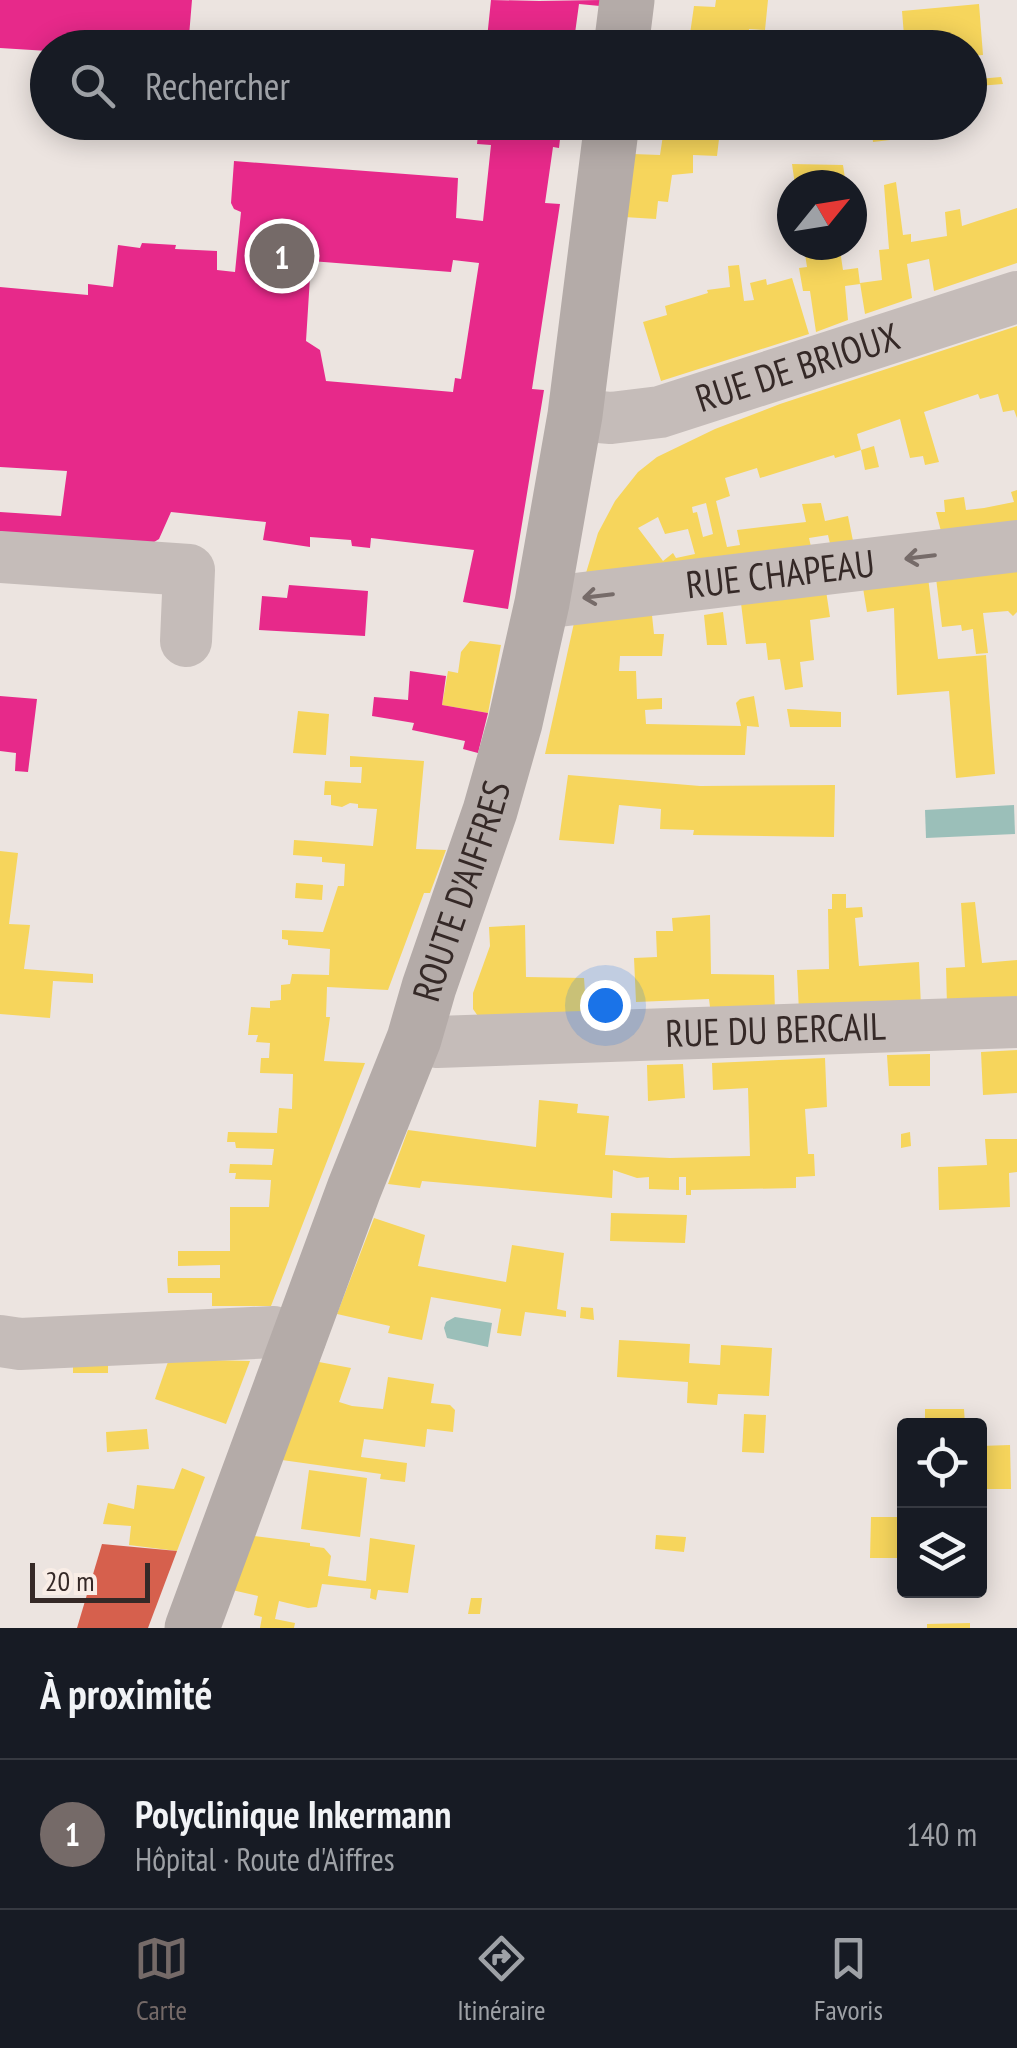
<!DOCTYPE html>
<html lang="fr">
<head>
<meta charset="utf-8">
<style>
	:root { --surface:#171b24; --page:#20242c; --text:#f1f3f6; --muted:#9ea1a6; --line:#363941; --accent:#756a68 }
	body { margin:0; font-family:"PT Sans Narrow",sans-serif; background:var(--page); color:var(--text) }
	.controls { position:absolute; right:30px; bottom:30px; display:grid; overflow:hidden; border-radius:10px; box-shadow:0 5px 25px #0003 }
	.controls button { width:90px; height:90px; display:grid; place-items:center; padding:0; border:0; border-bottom:2px solid var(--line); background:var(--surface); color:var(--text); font:50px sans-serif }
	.compass { position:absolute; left:777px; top:170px; width:90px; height:90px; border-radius:50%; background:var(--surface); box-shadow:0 5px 25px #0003; rotate:60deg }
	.scale { position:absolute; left:30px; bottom:25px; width:120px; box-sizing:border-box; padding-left:10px; border:5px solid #352927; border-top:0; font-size:28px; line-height:35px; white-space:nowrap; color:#352927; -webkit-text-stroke:8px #f9ede6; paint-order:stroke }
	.you { position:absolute; left:605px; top:1005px; width:35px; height:35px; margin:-25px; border:8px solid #fff; border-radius:50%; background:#1a73e8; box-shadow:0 0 0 15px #1a73e833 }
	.badge { display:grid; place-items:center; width:65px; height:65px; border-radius:50%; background:var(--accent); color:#fff; font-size:32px; font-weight:700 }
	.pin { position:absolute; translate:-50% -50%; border:5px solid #fff; box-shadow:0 2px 10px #0006 }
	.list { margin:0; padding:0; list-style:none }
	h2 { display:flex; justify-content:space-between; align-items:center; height:130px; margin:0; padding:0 40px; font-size:42px }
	h2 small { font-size:32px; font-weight:400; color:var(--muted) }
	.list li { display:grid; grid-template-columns:65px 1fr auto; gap:30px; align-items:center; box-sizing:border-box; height:150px; padding:0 40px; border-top:2px solid var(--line) }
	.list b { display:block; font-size:38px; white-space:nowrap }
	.list p { margin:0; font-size:32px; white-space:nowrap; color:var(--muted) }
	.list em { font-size:32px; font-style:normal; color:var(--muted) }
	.icon { flex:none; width:55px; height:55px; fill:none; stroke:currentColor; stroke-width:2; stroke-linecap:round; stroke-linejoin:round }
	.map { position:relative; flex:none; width:1017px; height:1628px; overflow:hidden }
	.search { position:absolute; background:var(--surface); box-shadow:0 5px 25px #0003; left:30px; right:30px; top:30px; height:110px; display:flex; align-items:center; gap:25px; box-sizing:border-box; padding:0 35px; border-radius:55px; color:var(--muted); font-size:38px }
	.sheet { height:280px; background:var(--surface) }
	nav { display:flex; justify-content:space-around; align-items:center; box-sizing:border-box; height:140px; border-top:2px solid var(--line); background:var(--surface); font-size:28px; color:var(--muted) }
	nav a { display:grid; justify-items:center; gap:5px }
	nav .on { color:var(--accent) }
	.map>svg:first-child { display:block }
</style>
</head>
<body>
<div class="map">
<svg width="1017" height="1628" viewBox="0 0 1017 1628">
	<rect width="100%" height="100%" fill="#ece4e0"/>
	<g fill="#9bbfb9">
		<polygon points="1014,805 1015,834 926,838 925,810"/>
		<polygon points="455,1317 492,1323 488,1347 447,1338 444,1328 446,1322"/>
	</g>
	<g fill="#f6d55c" fill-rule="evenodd">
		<polygon points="716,0 768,0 765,30 749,29 747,48 688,48 694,6 715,7"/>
		<polygon points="979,4 983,55 970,56 970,48 905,48 902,11"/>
		<polygon points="1001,77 1003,84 978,86 978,79"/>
		<polygon points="665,122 721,122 717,156 693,155 693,173 672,175 668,202 658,201 656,219 624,217 633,154 660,155"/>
		<polygon points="871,122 889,122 890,140 873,142"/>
		<polygon points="792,164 843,165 846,185 795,185"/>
		<polygon points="896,182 903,235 911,234 911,242 947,236 945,212 960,209 962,226 1017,208 1017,263 934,291 929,259 907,264 912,298 865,314 860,283 882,280 879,250 889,249 884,185"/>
		<polygon points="840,250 843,270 858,268 860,284 845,286 848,320 816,332 810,291 803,291 799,268 807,267 805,254"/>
		<polygon points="739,265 744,301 754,300 750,283 766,279 767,285 792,278 809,334 661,381 643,322 667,315 665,306 708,293 707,290 730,287 728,266"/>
		<path d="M1017,326V418L1014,410L1003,412L998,394L980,399L978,394L924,412L939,462L925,465L923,456L910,458L900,419L857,434L861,450L835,458L834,455L760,478L757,468L725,478L730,496L716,501L727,547L740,545L737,530L806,522L802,504L821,503L825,521L848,516L854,546L831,548L828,535L809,538L812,551L583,583L598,533L615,501L638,472L657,457L715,429L780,404ZM706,503L713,534L703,537L697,512L693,513L692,507ZM658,517L665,534L688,529L695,554L676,558L673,553L663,561L638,528Z"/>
		<polygon points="874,446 879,467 865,470 861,450"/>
		<polygon points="1017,490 1017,527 942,535 936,512 945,512 944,500 964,497 966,510 984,508 1014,502 1011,492"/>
		<polygon points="1017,559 1017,612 1013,616 1008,611 983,613 988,653 976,654 973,629 962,631 961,625 942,627 935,570"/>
		<polygon points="927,569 938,659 986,655 995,774 956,778 949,691 897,695 894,608 867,612 862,582"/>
		<polygon points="825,584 830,617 810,620 814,660 800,662 803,687 785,690 780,659 768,660 766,643 746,644 740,595"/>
		<polygon points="651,606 654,634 664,634 662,656 620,656 619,671 636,671 637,699 662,698 662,709 645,710 646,724 741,726 736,703 740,699 754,696 759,727 747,726 745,755 545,754 576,614"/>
		<polygon points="723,612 727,645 707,645 704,615"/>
		<polygon points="470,641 501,645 488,713 442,705 448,671 458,673 461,652"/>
		<polygon points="787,709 841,712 841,727 790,727"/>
		<polygon points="298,711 329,714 326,755 293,753"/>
		<polygon points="350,756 424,761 416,849 446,850 430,893 424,893 388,990 327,987 326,1017 330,1017 324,1061 365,1063 271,1306 212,1306 212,1293 168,1293 167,1278 220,1278 220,1265 178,1266 178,1251 230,1251 230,1207 269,1207 271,1180 235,1179 236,1173 229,1173 230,1164 272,1165 274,1149 236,1148 235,1142 227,1142 228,1132 277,1133 279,1108 292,1109 293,1074 260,1073 261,1058 269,1058 270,1043 256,1042 258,1035 248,1035 251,1007 270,1008 270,1001 281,1000 281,985 290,984 292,974 329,975 330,949 288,945 288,940 282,939 282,930 323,932 338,886 344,886 345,864 322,862 322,857 293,855 294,840 373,846 377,809 358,808 358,804 350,803 342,807 331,805 331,795 324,795 325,781 361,783 362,767 350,767"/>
		<polygon points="568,775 700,786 835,785 834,837 693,835 694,830 660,829 661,809 619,805 614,844 559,840"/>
		<polygon points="0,851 18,853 9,924 30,925 24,969 93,974 93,983 53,981 50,1018 0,1014"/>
		<polygon points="296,883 323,885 322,900 295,898"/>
		<polygon points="832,894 846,894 846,908 862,907 863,917 855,918 859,966 919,962 921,1007 799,1012 797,970 829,969 828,909 832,909"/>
		<polygon points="975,902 982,963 1017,960 1017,1003 947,1006 946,968 965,967 961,903"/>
		<polygon points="710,915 711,974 774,975 775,1013 711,1015 709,999 636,1002 634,958 657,957 656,931 673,931 672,918"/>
		<polygon points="525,925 526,977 584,978 587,1021 480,1019 473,1009 473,993 490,946 489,927"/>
		<polygon points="1017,1050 1017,1093 983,1095 981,1052"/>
		<polygon points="930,1054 930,1086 889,1086 887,1055"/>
		<polygon points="825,1058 827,1107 805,1109 808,1154 814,1154 815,1176 796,1177 796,1188 691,1190 691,1195 686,1195 686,1177 679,1177 679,1190 649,1189 649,1177 637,1178 613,1170 612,1198 422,1181 420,1188 388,1184 408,1130 536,1147 539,1100 578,1104 577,1113 609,1116 605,1155 670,1158 750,1156 748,1088 713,1090 712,1063"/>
		<polygon points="683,1064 685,1098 648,1101 647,1065"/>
		<polygon points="910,1132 911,1146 901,1148 901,1134"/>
		<polygon points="985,1139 1017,1139 1017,1172 1009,1173 1010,1207 939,1210 938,1167 987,1165"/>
		<polygon points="611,1213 687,1215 685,1243 610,1241"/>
		<polygon points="374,1218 425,1235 418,1266 506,1282 512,1245 564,1253 557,1309 566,1311 566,1317 525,1312 521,1336 497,1333 501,1309 431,1297 422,1340 388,1333 390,1326 337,1314"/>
		<polygon points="581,1307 593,1308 594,1320 580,1318"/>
		<polygon points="619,1340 690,1344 689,1363 720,1365 721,1345 772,1348 769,1396 718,1394 717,1405 687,1403 688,1382 617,1377"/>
		<polygon points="169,1359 250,1361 226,1424 155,1399"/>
		<rect x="73" y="1360" width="35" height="13"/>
		<polygon points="319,1362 351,1368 339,1402 352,1406 383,1409 388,1377 434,1384 431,1403 450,1405 455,1410 453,1432 427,1429 425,1447 364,1439 361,1457 407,1463 405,1482 380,1479 381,1474 282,1460"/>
		<polygon points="925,1409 964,1409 965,1426 925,1426"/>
		<polygon points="744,1414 766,1415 764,1453 742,1452"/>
		<polygon points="147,1429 149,1449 107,1452 106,1432"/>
		<polygon points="1010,1445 1011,1489 980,1489 980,1446"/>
		<polygon points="182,1468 205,1477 177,1551 129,1545 131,1526 103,1524 108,1503 134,1509 137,1485 174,1489"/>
		<polygon points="309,1470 367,1478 360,1537 301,1529"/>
		<polygon points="871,1517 904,1517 904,1558 870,1558"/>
		<polygon points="656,1535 686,1537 684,1552 655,1549"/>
		<polygon points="253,1536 310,1543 310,1546 324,1548 331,1556 328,1576 366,1581 370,1538 415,1545 408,1593 378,1590 376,1600 370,1598 371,1589 322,1584 317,1607 308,1608 279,1601 275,1619 295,1623 294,1628 260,1628 262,1617 254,1615 258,1596 232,1590"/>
		<polygon points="471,1598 482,1598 480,1614 468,1614"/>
		<polygon points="970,1623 970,1628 927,1628 927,1624"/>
	</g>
	<polygon fill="#d6604d" points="102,1544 177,1551 148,1628 77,1628"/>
	<g fill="#e7298a" fill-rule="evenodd">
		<polygon points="0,0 192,0 188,48 48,48 48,51 0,48"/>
		<polygon points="491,0 539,1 601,0 600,6 579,4 573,48 486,48"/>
		<path d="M435,122H562L559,148L553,147L545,203L560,204L532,389L544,390L508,609L463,602L474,550L371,538L370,548L352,546L351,540L310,537V547L263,540L266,522L171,512L159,539L146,547H0V512L61,516L67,471L0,467V287L88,295V284L113,287L118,245L140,248L142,243L176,245L175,249L217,251V270L235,272L241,212L234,209L231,203L234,161L458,178L456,218L483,221L491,145L477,144L478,135L434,131ZM453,260L479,263L461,379L455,378L453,392L326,381L320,350L306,341L311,261L451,272Z"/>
		<polygon points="289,585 368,591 365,636 259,630 262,596 287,598"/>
		<polygon points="410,671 446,676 442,705 488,713 478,753 463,749 465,741 412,730 414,723 372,716 374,697 408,700"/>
		<polygon points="0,696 37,699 28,772 15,771 16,753 0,751"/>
	</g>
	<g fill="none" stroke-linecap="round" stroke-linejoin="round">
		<g stroke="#c5bcb9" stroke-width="52">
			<path id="s1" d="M575,415L611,418L660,412L1017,297"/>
			<polyline points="0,557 189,570 186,641"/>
			<path id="s2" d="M542,603L1017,546"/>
			<path id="s3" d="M414,1039L437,1042L1017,1022"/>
			<polyline points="0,1341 20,1344 274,1332 300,1339"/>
		</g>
		<g stroke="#b4aba8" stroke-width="55">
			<polyline points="621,48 627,0"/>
			<path id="s4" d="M192,1628L354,1189L414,1039L429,987L490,811L515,723L542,603L575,415L612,122"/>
		</g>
	</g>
	<defs><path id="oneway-shaft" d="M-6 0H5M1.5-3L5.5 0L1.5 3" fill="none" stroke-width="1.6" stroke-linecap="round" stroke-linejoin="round" transform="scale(2.5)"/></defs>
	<g stroke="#766b69">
		<use href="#oneway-shaft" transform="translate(920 557) rotate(173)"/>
		<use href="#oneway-shaft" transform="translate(598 596) rotate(173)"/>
	</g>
	<g text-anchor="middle" stroke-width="10" stroke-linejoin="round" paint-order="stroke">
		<g font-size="38" fill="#352927" stroke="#f9ede6">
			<text dy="13" stroke="none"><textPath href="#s1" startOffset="230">RUE DE BRIOUX</textPath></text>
			<text dy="13" stroke="none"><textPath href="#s2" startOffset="240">RUE CHAPEAU</textPath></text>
			<text dy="13" stroke="none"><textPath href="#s4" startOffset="785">ROUTE D'AIFFRES</textPath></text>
			<text dy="13" stroke="none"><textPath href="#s3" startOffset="362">RUE DU BERCAIL</textPath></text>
		</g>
	</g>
</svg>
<div class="controls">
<button><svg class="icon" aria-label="locate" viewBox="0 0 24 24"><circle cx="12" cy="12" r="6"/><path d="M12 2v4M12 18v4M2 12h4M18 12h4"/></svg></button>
<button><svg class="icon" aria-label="layers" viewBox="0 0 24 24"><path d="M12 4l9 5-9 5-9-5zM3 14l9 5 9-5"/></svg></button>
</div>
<svg class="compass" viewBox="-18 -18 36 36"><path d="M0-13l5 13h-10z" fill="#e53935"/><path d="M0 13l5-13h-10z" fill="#9ea1a6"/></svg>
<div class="scale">20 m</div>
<div class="you"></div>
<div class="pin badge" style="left:282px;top:256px">1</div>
<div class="search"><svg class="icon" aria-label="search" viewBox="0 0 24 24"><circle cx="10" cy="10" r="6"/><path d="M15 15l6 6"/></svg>Rechercher</div>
</div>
<section class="sheet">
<h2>À proximité<small></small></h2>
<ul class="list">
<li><span class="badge">1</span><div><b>Polyclinique Inkermann</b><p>Hôpital · Route d'Aiffres</p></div><em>140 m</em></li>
</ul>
</section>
<nav>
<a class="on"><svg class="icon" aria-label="map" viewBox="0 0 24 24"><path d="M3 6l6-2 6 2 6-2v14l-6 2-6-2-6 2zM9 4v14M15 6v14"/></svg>Carte</a>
<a><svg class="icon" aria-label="directions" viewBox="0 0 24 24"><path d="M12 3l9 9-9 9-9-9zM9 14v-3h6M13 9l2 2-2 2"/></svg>Itinéraire</a>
<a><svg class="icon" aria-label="saved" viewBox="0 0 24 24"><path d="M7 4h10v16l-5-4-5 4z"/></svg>Favoris</a>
</nav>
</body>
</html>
